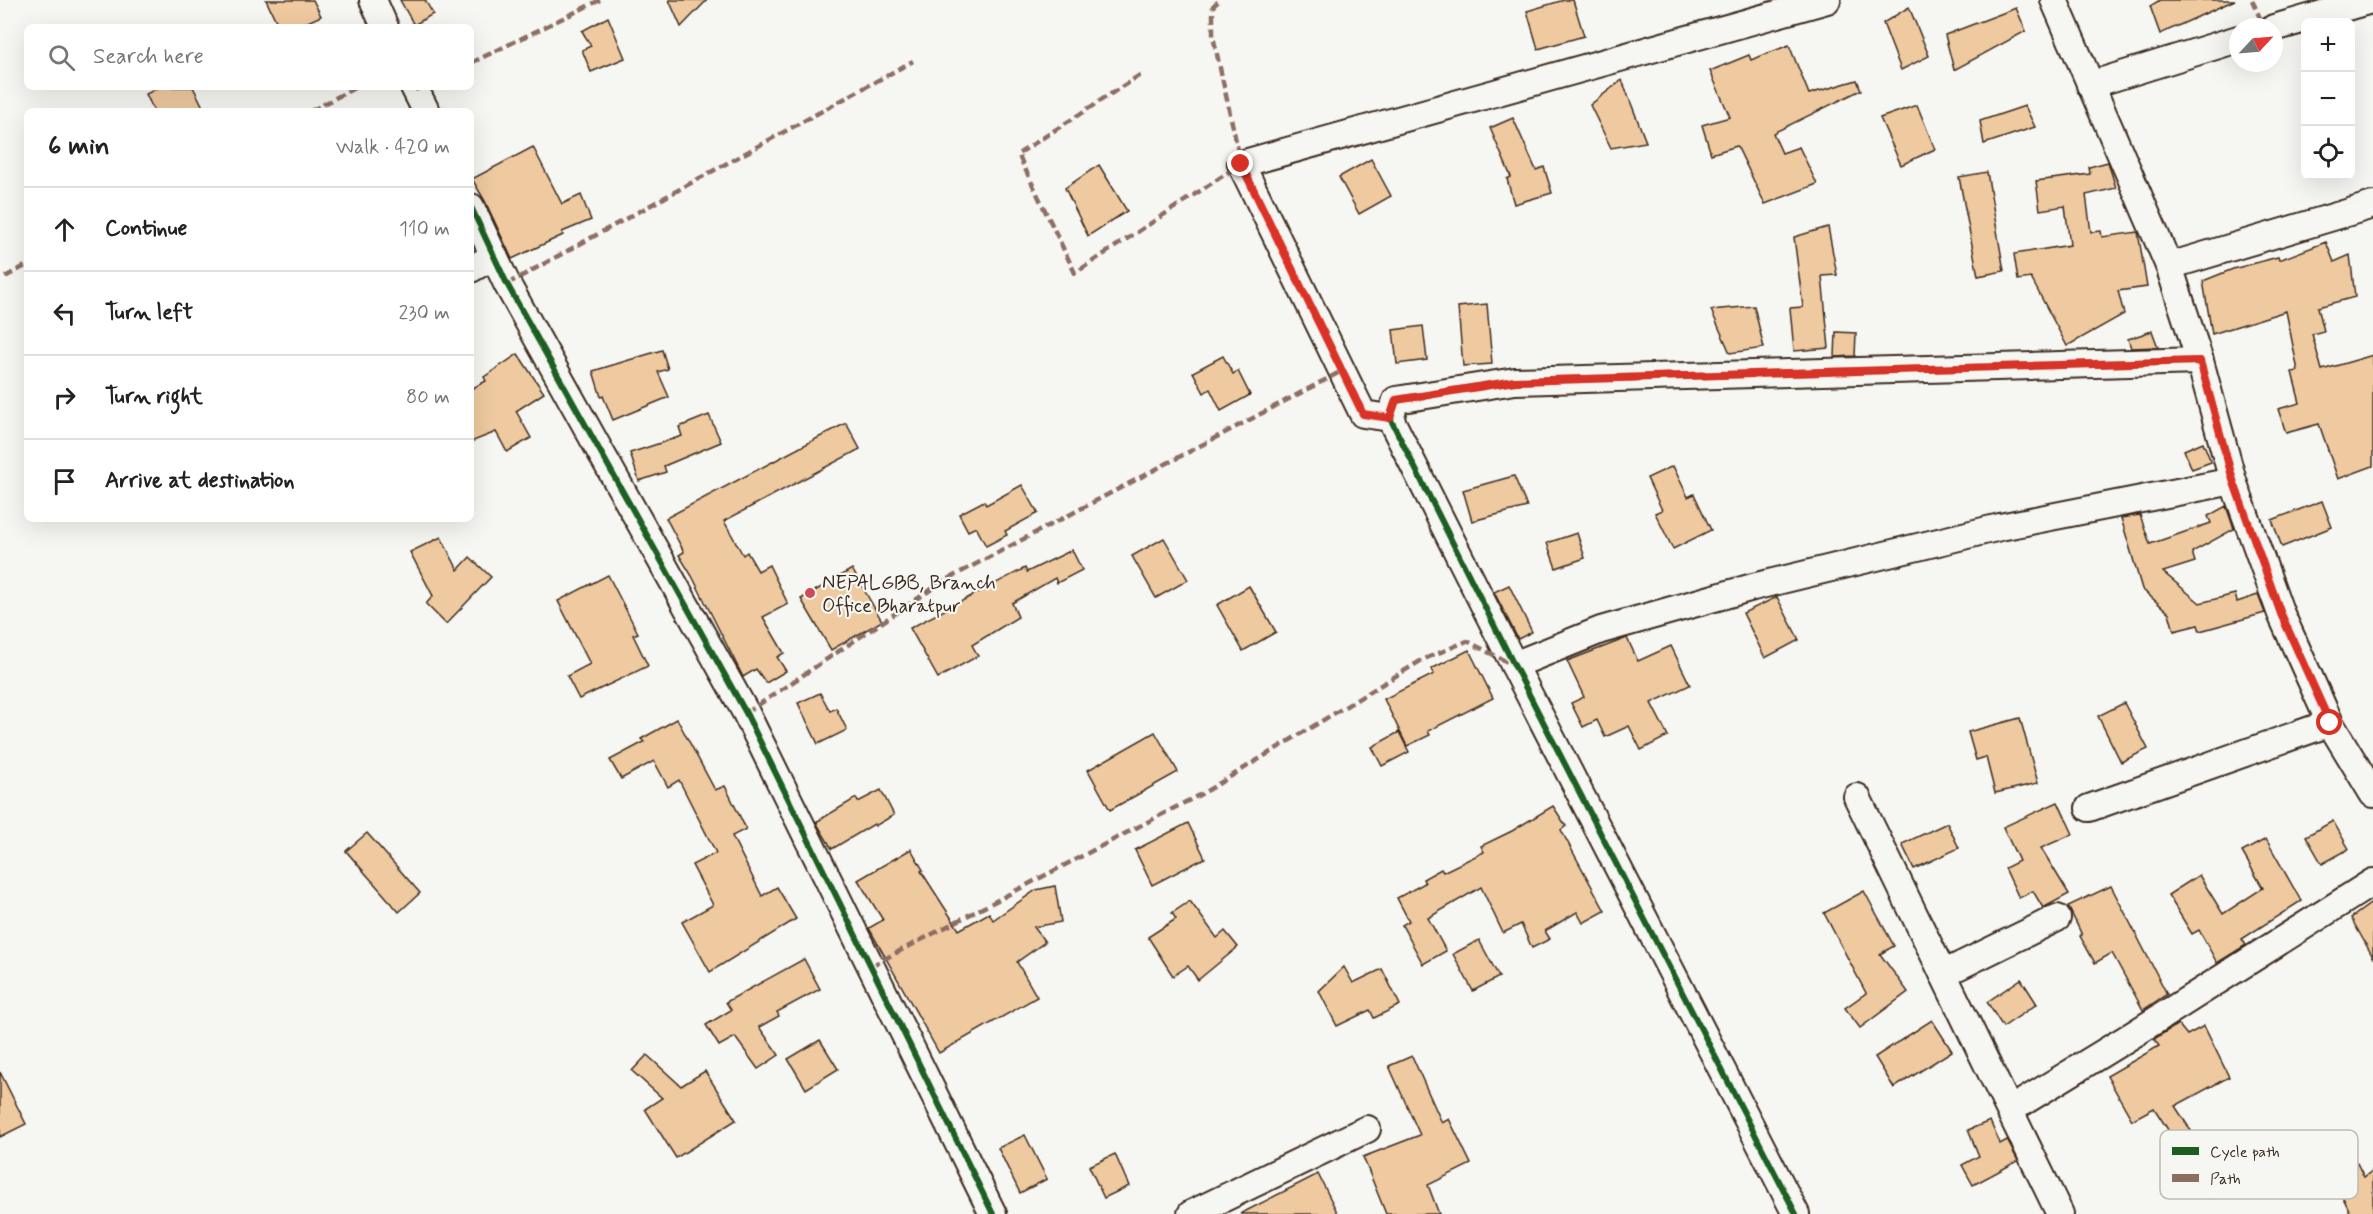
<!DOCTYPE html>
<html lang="en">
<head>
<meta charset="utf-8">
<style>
	:root { --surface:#fff; --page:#f6f6f6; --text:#222; --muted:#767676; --line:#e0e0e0 }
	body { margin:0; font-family:Mynerve,sans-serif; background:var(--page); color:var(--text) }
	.controls { position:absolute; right:18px; top:18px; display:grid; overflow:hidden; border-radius:9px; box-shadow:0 6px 24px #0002 }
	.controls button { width:54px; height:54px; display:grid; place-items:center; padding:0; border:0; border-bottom:2px solid var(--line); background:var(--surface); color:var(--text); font:30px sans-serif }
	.compass { position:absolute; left:2229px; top:18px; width:54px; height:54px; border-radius:50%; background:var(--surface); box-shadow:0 6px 24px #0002; rotate:64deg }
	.stop { position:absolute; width:18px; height:18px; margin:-14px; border:4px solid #d93025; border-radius:50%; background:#fff }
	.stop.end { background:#d93025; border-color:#fff; box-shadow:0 2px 6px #0008 }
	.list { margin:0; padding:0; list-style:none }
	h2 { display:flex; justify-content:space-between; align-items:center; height:78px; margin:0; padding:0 24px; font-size:26px }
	h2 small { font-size:20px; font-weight:400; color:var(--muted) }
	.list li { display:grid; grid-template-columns:39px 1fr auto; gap:18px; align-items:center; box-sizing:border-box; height:84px; padding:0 24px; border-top:2px solid var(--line) }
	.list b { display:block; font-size:22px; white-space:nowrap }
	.list em { font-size:20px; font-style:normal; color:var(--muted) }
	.icon { flex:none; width:33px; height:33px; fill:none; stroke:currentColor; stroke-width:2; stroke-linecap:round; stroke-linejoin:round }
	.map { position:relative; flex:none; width:2373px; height:1214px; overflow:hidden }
	.search { position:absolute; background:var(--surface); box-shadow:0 6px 24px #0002; left:24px; top:24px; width:450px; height:66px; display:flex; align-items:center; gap:15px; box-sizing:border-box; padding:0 21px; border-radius:9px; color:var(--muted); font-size:22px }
	.panel { position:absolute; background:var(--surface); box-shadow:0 6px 24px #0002; left:24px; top:108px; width:450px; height:414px; border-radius:9px }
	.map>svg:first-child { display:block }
</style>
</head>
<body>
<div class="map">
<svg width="2373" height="1214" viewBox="0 0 2373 1214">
	<rect width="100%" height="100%" fill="#f6f6f2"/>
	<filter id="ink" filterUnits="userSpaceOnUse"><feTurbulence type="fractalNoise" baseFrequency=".0167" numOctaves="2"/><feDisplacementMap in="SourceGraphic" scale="12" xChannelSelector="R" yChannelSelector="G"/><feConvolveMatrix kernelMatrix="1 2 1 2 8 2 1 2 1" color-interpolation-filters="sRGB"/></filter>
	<g filter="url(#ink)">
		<g fill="#efc99f" stroke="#3b2a1e" stroke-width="1.5">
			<polygon points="266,0 313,0 321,16 297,27 279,27"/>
			<polygon points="400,0 425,0 433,14 414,25"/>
			<polygon points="669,0 707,0 681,27"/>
			<polygon points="1564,0 1573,0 1584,36 1538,49 1527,11"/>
			<polygon points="2160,0 2235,0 2160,34 2150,6"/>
			<polygon points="1909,7 1929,56 1901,70 1883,23"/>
			<polygon points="2016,8 2026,31 1954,70 1945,35"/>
			<polygon points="608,17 625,58 591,72 582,50 591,46 582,31"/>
			<polygon points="1789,45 1809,94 1857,80 1861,90 1773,133 1782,153 1799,147 1817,184 1765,204 1737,146 1711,154 1702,125 1730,117 1710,71 1749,55 1751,60"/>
			<polygon points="1622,80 1646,142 1611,148 1590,105"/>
			<polygon points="160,87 193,87 205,111 154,111 146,94"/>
			<polygon points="1917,105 1935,149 1901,165 1880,118"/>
			<polygon points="2025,106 2035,127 1984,144 1980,121"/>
			<polygon points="1513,118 1536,170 1544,167 1552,193 1514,204 1507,179 1511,177 1490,128"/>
			<polygon points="533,147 562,204 581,195 591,220 562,232 563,235 512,259 485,201 472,179"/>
			<polygon points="1371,159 1391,196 1359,214 1339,177"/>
			<polygon points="2108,162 2116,188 2086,195 2091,232 2101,231 2102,237 2138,232 2147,287 2118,291 2124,314 2067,346 2031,278 2018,280 2014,254 2070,245 2065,206 2040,210 2036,181 2090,174 2089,167"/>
			<polygon points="1099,165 1127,211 1088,236 1065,188"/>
			<polygon points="1987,172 2004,271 1978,276 1959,177"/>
			<polygon points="1828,227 1837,275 1822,276 1829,348 1794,351 1790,308 1803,307 1794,237"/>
			<polygon points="2326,242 2334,262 2350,255 2355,297 2318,307 2324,331 2312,334 2322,370 2373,355 2373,466 2338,479 2319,424 2286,433 2278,409 2300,403 2292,372 2298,371 2286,311 2212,334 2203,281 2233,269 2278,257 2279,260"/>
			<polygon points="1487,304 1492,364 1463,366 1458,307"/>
			<polygon points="1754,306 1764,348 1730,353 1711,310"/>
			<polygon points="1423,326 1427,360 1397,364 1393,330"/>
			<polygon points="2152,331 2158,347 2131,348 2128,339"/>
			<polygon points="1836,332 1856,333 1855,356 1835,357"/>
			<polygon points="662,350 668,369 658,372 669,397 613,420 603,396 601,397 593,371"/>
			<polygon points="518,354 544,393 516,411 531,438 507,452 496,432 471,442 471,389 486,381 484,377"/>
			<polygon points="1223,356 1233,374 1238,371 1250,395 1221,411 1210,389 1204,393 1193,372"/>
			<polygon points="709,415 721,442 664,466 666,472 639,481 630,453 682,436 679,427"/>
			<polygon points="846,423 860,449 724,521 743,555 747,552 758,571 769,565 788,604 763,617 784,653 777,657 786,671 766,683 756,669 743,677 692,576 679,555 684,552 666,518"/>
			<polygon points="2203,442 2211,462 2192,469 2184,450"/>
			<polygon points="1673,466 1688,497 1694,494 1711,530 1673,549 1655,513 1662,510 1647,478"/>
			<polygon points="1514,476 1527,507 1472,521 1463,490"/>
			<polygon points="1022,485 1038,513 1005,531 1007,535 986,546 976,527 968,531 959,514 984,501 986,505"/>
			<polygon points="2322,501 2332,527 2282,547 2272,520"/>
			<polygon points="2226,506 2234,529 2192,552 2195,562 2163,572 2200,603 2235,594 2237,602 2258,595 2265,613 2200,631 2198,625 2174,631 2169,613 2142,589 2121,518 2140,515 2150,544 2211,523 2208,516"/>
			<polygon points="1577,533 1585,558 1556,568 1547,543"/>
			<polygon points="441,537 458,570 470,557 491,577 446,624 426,604 433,596 410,552"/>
			<polygon points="1164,538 1188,580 1156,598 1132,556"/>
			<polygon points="1072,550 1082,570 1057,583 1055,578 1012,603 1018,617 972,645 978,656 938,678 910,628 1025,568 1027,572"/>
			<polygon points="852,569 882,621 831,650 801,599"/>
			<polygon points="608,575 638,633 633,635 648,666 579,699 567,676 590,664 558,601"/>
			<polygon points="1509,585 1532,632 1518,639 1494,592"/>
			<polygon points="1249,586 1276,632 1243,651 1217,605"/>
			<polygon points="1777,597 1799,640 1765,658 1743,613"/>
			<polygon points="1627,638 1638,661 1671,646 1690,685 1651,703 1668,736 1641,750 1629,726 1605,737 1597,720 1583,727 1571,703 1584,697 1567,661"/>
			<polygon points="1469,650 1493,698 1428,731 1430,735 1407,746 1384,699 1434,674 1431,669"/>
			<polygon points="820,693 830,711 836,708 847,730 818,744 798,703"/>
			<polygon points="2124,703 2148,749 2121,762 2098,716"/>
			<polygon points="2020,718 2038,783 1995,793 1986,757 1976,760 1968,732"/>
			<polygon points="677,719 715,790 725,786 746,829 732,836 762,896 777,887 796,919 710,972 682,922 713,905 692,865 716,853 679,780 668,787 654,761 621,779 610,760 644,742 641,739"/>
			<polygon points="1155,732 1178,772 1110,810 1088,770"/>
			<polygon points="1399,732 1409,752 1382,766 1372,747"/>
			<polygon points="881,790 894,815 875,826 874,824 832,849 816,822 856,798 858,802"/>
			<polygon points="2058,802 2073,834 2041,848 2069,894 2043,908 2033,891 2019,898 2005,868 2019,861 2003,827"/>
			<polygon points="1553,806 1566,826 1561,830 1605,911 1583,923 1577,912 1545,931 1550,939 1532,948 1521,924 1503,933 1481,887 1428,918 1446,951 1423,964 1402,925 1409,921 1397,898 1425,883 1423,879 1441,869 1443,872 1484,852 1481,846 1512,831"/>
			<polygon points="2333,821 2349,849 2322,864 2306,836"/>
			<polygon points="1188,823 1205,858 1152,885 1135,850"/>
			<polygon points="1947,823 1959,848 1914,869 1902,844"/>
			<polygon points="367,833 420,893 399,912 346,851"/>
			<polygon points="2266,839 2301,901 2242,939 2246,945 2217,963 2199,930 2192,934 2168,895 2199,875 2223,914 2263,888 2242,852"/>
			<polygon points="911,849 923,870 921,871 959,930 989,913 993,920 1036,890 1055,886 1061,922 1034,927 1045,942 1017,962 1037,997 939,1053 869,928 883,920 858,880"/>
			<polygon points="2111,886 2167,994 2143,1010 2112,953 2095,963 2080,936 2082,935 2068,906"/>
			<polygon points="1864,891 1894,946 1880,954 1908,992 1860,1028 1845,1008 1866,993 1824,913"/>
			<polygon points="1190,901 1217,938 1225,931 1238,947 1198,980 1188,966 1173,976 1148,937 1176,919 1172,913"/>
			<polygon points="2373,902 2373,957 2351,918"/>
			<polygon points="1479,940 1499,977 1473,991 1453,954"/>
			<polygon points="804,959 820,989 777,1012 779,1016 759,1027 779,1055 758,1069 735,1037 719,1046 706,1025 731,1010 726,1002"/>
			<polygon points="1344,967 1353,983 1382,969 1400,1005 1374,1018 1370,1010 1337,1026 1319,991"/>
			<polygon points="2021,979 2037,1004 2003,1027 1987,1002"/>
			<polygon points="1932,1020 1952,1051 1894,1088 1875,1057"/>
			<polygon points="2178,1024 2187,1035 2204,1026 2229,1077 2175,1106 2228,1188 2212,1198 2154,1108 2132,1120 2107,1076 2159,1046 2154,1039"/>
			<polygon points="820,1040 838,1069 806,1089 788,1059"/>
			<polygon points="647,1055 681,1086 705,1071 736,1120 676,1158 645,1109 662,1098 632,1071"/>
			<polygon points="1412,1056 1442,1123 1449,1119 1471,1164 1428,1185 1439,1214 1386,1214 1363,1157 1420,1135 1389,1066"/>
			<polygon points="0,1072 26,1124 0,1137"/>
			<polygon points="1990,1121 2000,1144 2007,1140 2018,1161 1973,1185 1962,1165 1979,1156 1968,1130"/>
			<polygon points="1025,1135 1047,1179 1020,1193 998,1148"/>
			<polygon points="1115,1154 1129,1186 1104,1198 1089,1166"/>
			<polygon points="2357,1163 2364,1177 2373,1170 2373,1214 2351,1214 2332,1175"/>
			<polygon points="1318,1174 1338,1214 1240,1214"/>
		</g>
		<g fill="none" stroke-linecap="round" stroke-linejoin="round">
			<defs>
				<g id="minor">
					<polyline points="373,0 385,27"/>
					<polyline points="2054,0 2169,266 2200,361 2233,481 2281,614 2330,723 2373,794"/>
					<polyline points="2274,28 2371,0"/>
					<polyline points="2090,85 2238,39"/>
					<polyline points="414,87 426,111"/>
					<polyline points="471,207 507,284 746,713 993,1214"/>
					<polyline points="2169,266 2373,205"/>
					<polyline points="471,269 494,256"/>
					<polyline points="1390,418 1363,414 1241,164 1827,0"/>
					<polyline points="1514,665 1601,630 1753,587 2000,527 2233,481"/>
					<polyline points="1857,797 2060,1214"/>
					<polyline points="2089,808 2330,723"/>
					<polyline points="1943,974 2057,918"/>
					<polyline points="2010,1110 2134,1034 2373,882"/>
					<polyline points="1191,1214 1367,1129"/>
					<polyline points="1796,1214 1514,665 1390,418 1396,400 1515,381 2200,361"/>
				</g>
			</defs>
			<use href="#minor" stroke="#3b2a1e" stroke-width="30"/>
			<use href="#minor" stroke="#f6f6f2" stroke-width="26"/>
			<g stroke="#8d6e63" stroke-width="4.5" stroke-dasharray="9 4.5" stroke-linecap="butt">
				<polyline points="2252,0 2264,27"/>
				<polyline points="471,63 600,0"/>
				<polyline points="1140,75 1018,154 1075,273 1241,164 1213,36 1213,6 1220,0"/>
				<polyline points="415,90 422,87"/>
				<polyline points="311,111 356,87"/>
				<polyline points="5,277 27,265"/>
				<polyline points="507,284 913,61"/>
				<polyline points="746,713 944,581 1342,371"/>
				<polyline points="871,966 1205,792 1422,660 1467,641 1513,665"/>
			</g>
			<defs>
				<g id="cycleway">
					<polyline points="471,207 507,284 746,713 993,1214"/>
					<polyline points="1796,1214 1514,665 1390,418 1396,400 1515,381 2200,361"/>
				</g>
			</defs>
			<use href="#cycleway" stroke="#f6f6f2" stroke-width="10"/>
			<use href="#cycleway" stroke="#1b5e20" stroke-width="6"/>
		</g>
	</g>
	<g fill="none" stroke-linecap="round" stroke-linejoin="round" filter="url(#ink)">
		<polyline stroke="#d93025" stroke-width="8" points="1241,164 1363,414 1390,418 1396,400 1515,381 2200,361 2233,480 2281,614 2330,723"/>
	</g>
	<circle fill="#d1495b" stroke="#f6f6f2" stroke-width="2" cx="810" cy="593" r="6"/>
	<g text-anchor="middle" stroke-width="4.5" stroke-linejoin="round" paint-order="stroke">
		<g font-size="20" fill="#3b2a1e" stroke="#f6f6f2" text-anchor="start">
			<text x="822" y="589">NEPALGBB, Branch<tspan x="822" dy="23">Office Bharatpur</tspan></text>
		</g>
	</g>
	<rect x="2160" y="1130" width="198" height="69" rx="9" fill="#f6f6f2" stroke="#beb9b2" stroke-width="1.5"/>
	<rect x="2172" y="1147" width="27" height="8" fill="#1b5e20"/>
	<rect x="2172" y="1174" width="27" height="8" fill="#8d6e63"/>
	<g font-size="16" fill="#3b2a1e">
		<text x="2210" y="1157">Cycle path</text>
		<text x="2210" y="1184">Path</text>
	</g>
</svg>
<div class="controls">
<button>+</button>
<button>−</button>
<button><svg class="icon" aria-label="locate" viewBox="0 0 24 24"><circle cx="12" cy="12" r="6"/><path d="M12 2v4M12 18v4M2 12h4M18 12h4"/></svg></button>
</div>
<svg class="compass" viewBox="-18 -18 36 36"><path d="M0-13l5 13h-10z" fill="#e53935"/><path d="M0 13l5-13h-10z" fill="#767676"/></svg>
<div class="stop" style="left:2330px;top:723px"></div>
<div class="stop end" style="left:1241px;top:164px"></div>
<div class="search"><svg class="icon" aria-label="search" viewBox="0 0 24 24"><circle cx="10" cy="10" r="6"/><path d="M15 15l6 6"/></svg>Search here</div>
<section class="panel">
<h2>6 min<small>Walk · 420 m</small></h2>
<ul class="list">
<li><svg class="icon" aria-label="ahead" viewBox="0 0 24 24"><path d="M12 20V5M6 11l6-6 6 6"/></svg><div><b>Continue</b></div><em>110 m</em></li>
<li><svg class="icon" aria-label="left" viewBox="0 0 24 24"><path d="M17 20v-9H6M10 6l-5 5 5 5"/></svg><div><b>Turn left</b></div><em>230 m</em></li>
<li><svg class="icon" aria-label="right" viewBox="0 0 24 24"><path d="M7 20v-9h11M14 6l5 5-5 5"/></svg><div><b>Turn right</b></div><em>80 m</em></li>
<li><svg class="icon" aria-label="arrive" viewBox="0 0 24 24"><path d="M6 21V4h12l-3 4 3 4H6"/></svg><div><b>Arrive at destination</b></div></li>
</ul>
</section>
</div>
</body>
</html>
